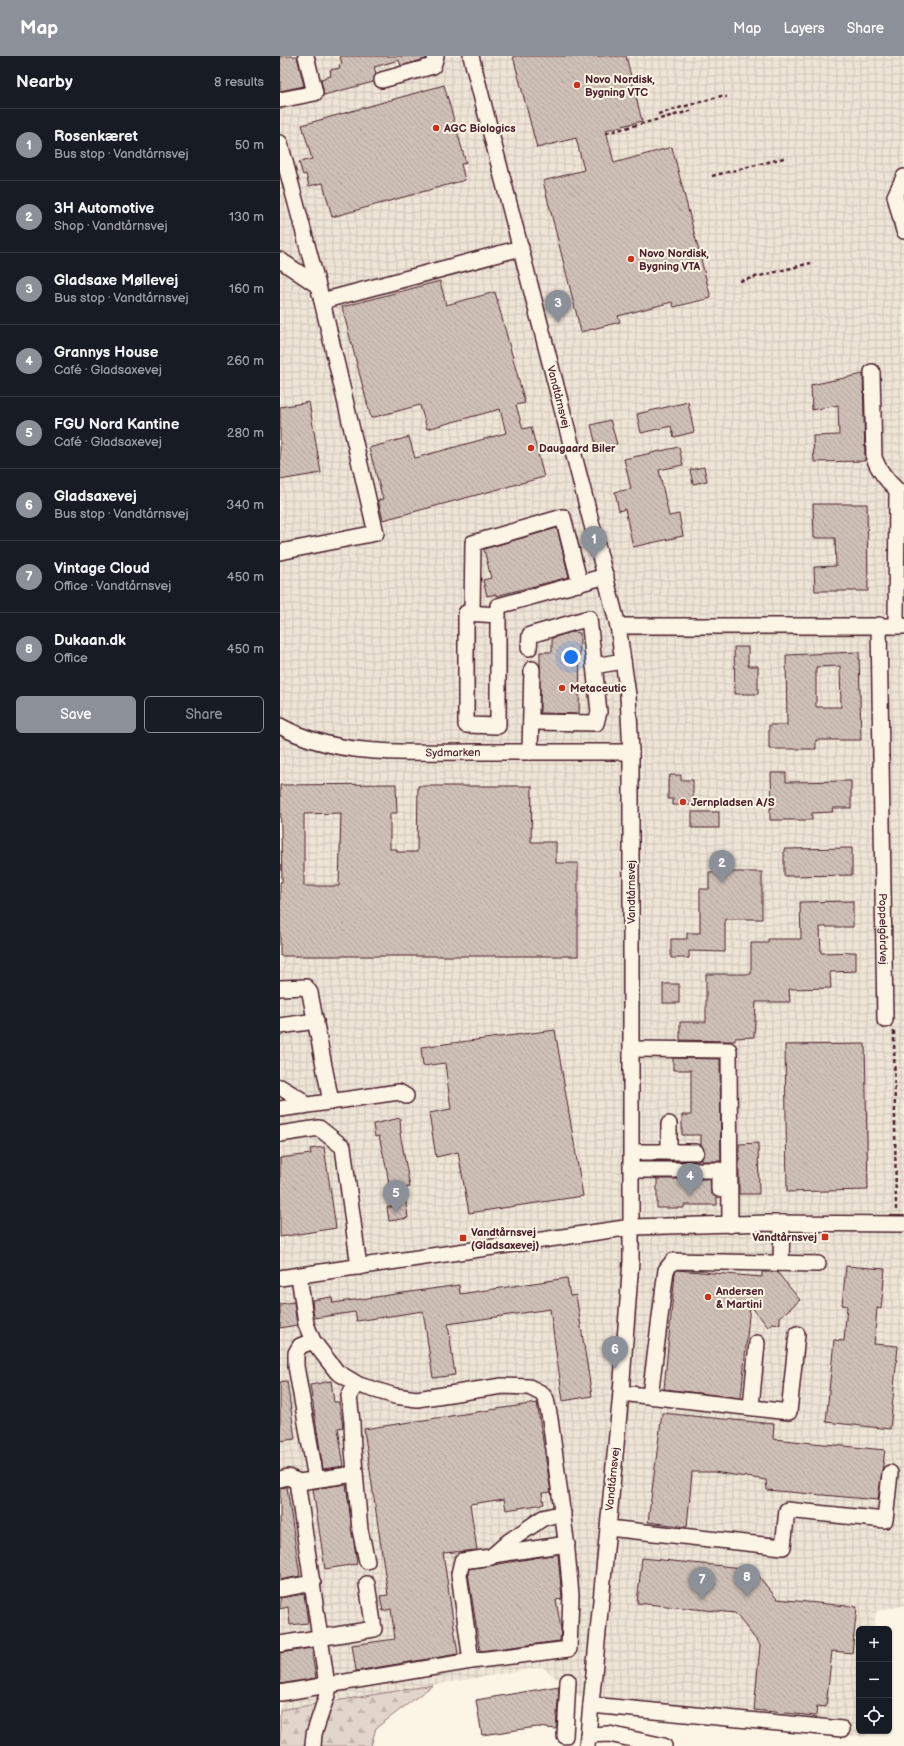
<!DOCTYPE html>
<html lang="en">
<head>
<meta charset="utf-8">
<style>
	:root { --surface:#171b24; --page:#242831; --text:#f1f3f6; --muted:#9ea1a6; --line:#363941; --accent:#8c9099 }
	body { margin:0; font-family:"Balsamiq Sans",sans-serif; background:var(--page); color:var(--text) }
	.controls { position:absolute; right:12px; bottom:12px; display:grid; overflow:hidden; border-radius:6px; box-shadow:0 1px 3px #0004 }
	.controls button { width:36px; height:36px; display:grid; place-items:center; padding:0; border:0; border-bottom:1px solid var(--line); background:var(--surface); color:var(--text); font:20px sans-serif }
	.you { position:absolute; left:291px; top:601px; width:14px; height:14px; margin:-10px; border:3px solid #fff; border-radius:50%; background:#1a73e8; box-shadow:0 0 0 6px #1a73e833 }
	.badge { display:grid; place-items:center; width:26px; height:26px; border-radius:50%; background:var(--accent); color:#fff; font-size:13px; font-weight:700 }
	.pin { position:absolute; translate:-50% -33px; filter:drop-shadow(0 1px 2px #0008) }
	.pin::after { content:''; position:absolute; top:21px; width:14px; height:12px; background:inherit; clip-path:polygon(0 0,100% 0,50% 100%) }
	.list { margin:0; padding:0; list-style:none }
	h2 { display:flex; justify-content:space-between; align-items:center; height:52px; margin:0; padding:0 16px; font-size:17px }
	h2 small { font-size:13px; font-weight:400; color:var(--muted) }
	.list li { display:grid; grid-template-columns:26px 1fr auto; gap:12px; align-items:center; box-sizing:border-box; height:72px; padding:0 16px; border-top:1px solid var(--line) }
	.list b { display:block; font-size:15px; white-space:nowrap }
	.list p { margin:0; font-size:13px; white-space:nowrap; color:var(--muted) }
	.list em { font-size:13px; font-style:normal; color:var(--muted) }
	.actions { display:flex; gap:8px; padding:12px 16px }
	.actions a { flex:1; padding:9px 0; border:1px solid var(--accent); border-radius:6px; text-align:center; font-size:14px; color:var(--accent) }
	.actions .main { background:var(--accent); color:#fff }
	.icon { flex:none; width:22px; height:22px; fill:none; stroke:currentColor; stroke-width:2; stroke-linecap:round; stroke-linejoin:round }
	.map { position:relative; flex:none; width:624px; height:1690px; overflow:hidden }
	header { display:flex; align-items:center; gap:24px; box-sizing:border-box; height:56px; padding:0 20px; background:var(--accent); color:#fff }
	header strong { font-size:19px }
	nav { display:flex; gap:22px; margin-inline-start:auto; font-size:14px }
	main { display:flex }
	aside { flex:1; background:var(--surface) }
	.map>svg:first-child { display:block }
</style>
</head>
<body>
<header>
<strong>Map</strong>
<nav><a>Map</a><a>Layers</a><a>Share</a></nav>
</header>
<main>
<aside>
<h2>Nearby<small>8 results</small></h2>
<ul class="list">
<li><span class="badge">1</span><div><b>Rosenkæret</b><p>Bus stop · Vandtårnsvej</p></div><em>50 m</em></li>
<li><span class="badge">2</span><div><b>3H Automotive</b><p>Shop · Vandtårnsvej</p></div><em>130 m</em></li>
<li><span class="badge">3</span><div><b>Gladsaxe Møllevej</b><p>Bus stop · Vandtårnsvej</p></div><em>160 m</em></li>
<li><span class="badge">4</span><div><b>Grannys House</b><p>Café · Gladsaxevej</p></div><em>260 m</em></li>
<li><span class="badge">5</span><div><b>FGU Nord Kantine</b><p>Café · Gladsaxevej</p></div><em>280 m</em></li>
<li><span class="badge">6</span><div><b>Gladsaxevej</b><p>Bus stop · Vandtårnsvej</p></div><em>340 m</em></li>
<li><span class="badge">7</span><div><b>Vintage Cloud</b><p>Office · Vandtårnsvej</p></div><em>450 m</em></li>
<li><span class="badge">8</span><div><b>Dukaan.dk</b><p>Office</p></div><em>450 m</em></li>
</ul>
<div class="actions"><a class="main">Save</a><a>Share</a></div>
</aside>
<div class="map">
<svg width="624" height="1690" viewBox="0 0 624 1690">
	<defs>
		<pattern id="industrial-grid" width="8" height="8" patternUnits="userSpaceOnUse"><rect width="8" height="8" fill="#eee5d7"/><path d="M0 4h8M4 0v8" fill="none" stroke="#cec4b9"/></pattern>
		<pattern id="forest-firs" width="22" height="20" patternUnits="userSpaceOnUse"><rect width="22" height="20" fill="#e2d5ca"/><path d="M5 1l3.5 6h-7zM16 11l3.5 6h-7z" fill="#c3b6ae"/></pattern>
		<pattern id="building-back-hatch" width="6" height="6" patternUnits="userSpaceOnUse"><rect width="6" height="6" fill="#cfc0b7"/><path d="M-1 5l2 2M0 0l6 6M5-1l2 2" fill="none" stroke="#b3a59e"/></pattern>
	</defs>
	<rect width="100%" height="100%" fill="#fcf5e5"/>
	<filter id="ink" filterUnits="userSpaceOnUse"><feTurbulence type="fractalNoise" baseFrequency=".025" numOctaves="2"/><feDisplacementMap in="SourceGraphic" scale="8" xChannelSelector="R" yChannelSelector="G"/><feConvolveMatrix kernelMatrix="1 2 1 2 8 2 1 2 1" color-interpolation-filters="sRGB"/></filter>
	<g filter="url(#ink)">
		<polygon fill="url(#industrial-grid)" points="0,0 624,0 624,1550 596,1555 594,1573 579,1573 579,1675 586,1675 586,1681 318,1654 262,1611 0,1654"/>
		<polygon fill="url(#forest-firs)" stroke="#967a7a" points="153,1629 96,1672 91,1690 0,1690 0,1654"/>
		<g fill="url(#building-back-hatch)" stroke="#4a1f2b" fill-rule="evenodd">
			<polygon points="0,0 17,0 24,30 0,35"/>
			<polygon points="60,0 147,0 146,3 121,10 119,4 94,11 96,17 93,26 44,39 41,23 51,20 50,14 60,12 59,9 62,8"/>
			<polygon points="233,0 346,0 362,65 326,74 334,107 392,91 431,242 394,251 392,246 338,260 340,266 301,276 263,125 304,114 296,82 257,92"/>
			<polygon points="164,29 186,107 181,108 185,124 52,161 43,127 29,130 26,118 23,119 19,106 32,103 22,69"/>
			<polygon points="160,225 166,249 215,236 245,347 236,349 243,373 251,371 264,421 103,464 98,444 103,443 89,392 129,381 135,402 226,377 220,353 147,373 140,349 91,362 62,251"/>
			<polygon points="583,318 585,405 534,406 533,380 559,379 558,349 532,354 531,329"/>
			<polygon points="29,346 41,417 0,424 0,351"/>
			<polygon points="408,346 414,376 394,381 391,370 361,377 357,358"/>
			<polygon points="330,364 337,388 317,393 311,369"/>
			<polygon points="399,391 403,409 379,414 389,460 399,458 403,480 353,491 345,453 339,455 335,436 351,433 344,403"/>
			<polygon points="424,411 427,425 413,428 410,414"/>
			<polygon points="533,448 587,448 588,535 535,535 534,511 556,510 555,482 534,482"/>
			<polygon points="277,472 289,521 216,540 216,538 207,540 203,524 211,522 204,493"/>
			<polygon points="291,576 300,577 299,658 260,657 260,596 272,596 272,582"/>
			<polygon points="454,591 468,591 468,610 478,610 478,638 455,638"/>
			<path d="M579,596L581,684H536V693H489V669H507L506,599ZM560,610L561,651H536V611Z"/>
			<polygon points="491,717 506,717 506,726 571,725 571,752 552,752 553,756 532,757 532,764 490,764 490,752 492,752"/>
			<polygon points="390,719 401,719 401,724 413,724 413,749 393,749 393,743 388,743 388,724 389,724"/>
			<path d="M116,728L117,757H110V793H117V796H137L138,730H252L251,786H276V807H298V900H0V826H2L0,729ZM61,757L59,830H24V758Z"/>
			<rect x="412" y="756" width="27" height="16"/>
			<polygon points="572,792 572,819 504,820 504,793"/>
			<polygon points="429,816 482,816 482,863 445,863 445,896 409,895 409,902 391,902 391,883 407,883 407,877 420,877 420,833 429,833"/>
			<polygon points="573,845 573,871 540,871 541,897 576,896 576,915 550,916 551,932 509,933 510,946 476,946 474,981 455,982 455,985 446,985 400,984 400,966 426,966 426,918 471,918 471,887 488,887 488,883 521,883 520,846"/>
			<rect x="383" y="928" width="16" height="19"/>
			<polygon points="275,974 303,1140 189,1157 178,1096 156,1101 149,1057 171,1053 165,1007 143,1010 141,991"/>
			<polygon points="585,988 588,1134 507,1136 505,989"/>
			<polygon points="393,1002 440,1003 441,1105 421,1105 425,1096 421,1088 421,1079 402,1079 402,1059 411,1059 411,1014 393,1014"/>
			<polygon points="120,1062 121,1077 120,1077 130,1131 124,1132 128,1162 109,1165 107,1151 112,1151 107,1115 99,1080 95,1081 93,1068"/>
			<polygon points="478,1087 479,1138 459,1138 459,1088"/>
			<polygon points="44,1091 56,1172 0,1181 0,1102 31,1098 30,1093"/>
			<polygon points="377,1123 430,1123 431,1137 437,1142 437,1149 404,1149 404,1152 377,1152"/>
			<polygon points="566,1210 605,1213 601,1253 597,1252 594,1288 618,1290 610,1373 546,1366 554,1284 564,1285 567,1250 562,1249"/>
			<polygon points="397,1214 482,1221 482,1216 497,1216 520,1244 500,1261 500,1268 493,1267 488,1271 470,1249 461,1342 384,1333 395,1217"/>
			<polygon points="287,1222 290,1240 296,1239 312,1340 283,1345 270,1253 168,1268 175,1319 153,1322 143,1255 77,1265 75,1256 34,1262 32,1244 52,1241 53,1247 179,1229 180,1238"/>
			<polygon points="14,1246 17,1269 0,1272 0,1248"/>
			<polygon points="7,1325 15,1383 0,1385 0,1326"/>
			<polygon points="51,1325 54,1346 59,1346 63,1371 58,1372 64,1410 43,1413 30,1329"/>
			<polygon points="257,1347 271,1436 262,1437 264,1448 226,1454 224,1443 190,1448 197,1494 163,1497 178,1598 76,1615 72,1589 115,1583 111,1553 103,1555 100,1540 108,1539 84,1373"/>
			<polygon points="382,1357 494,1368 493,1383 605,1394 598,1444 487,1434 486,1424 434,1416 412,1416 407,1471 368,1466"/>
			<polygon points="66,1428 77,1508 45,1513 33,1433"/>
			<polygon points="7,1431 20,1520 0,1524 0,1432"/>
			<polygon points="278,1498 282,1543 276,1544 281,1573 280,1585 200,1595 188,1517 189,1513"/>
			<polygon points="362,1502 473,1513 497,1543 577,1551 572,1597 552,1595 546,1651 537,1650 536,1660 474,1654 480,1589 455,1557 357,1547"/>
			<polygon points="24,1538 28,1567 10,1569 8,1551 0,1553 0,1542"/>
			<polygon points="31,1592 36,1622 0,1628 0,1597"/>
			<polygon points="279,1630 276,1673 257,1671 202,1679 196,1644"/>
		</g>
		<g fill="none" stroke-linecap="round" stroke-linejoin="round">
			<defs>
				<g id="minor">
					<path id="s1" d="M191,0L338,570L348,639L351,696V1205L341,1337L307,1690"/>
					<polyline points="102,24 153,10 156,0"/>
					<polyline points="0,44 35,37 26,0"/>
					<polyline points="0,87 42,245 96,477 0,496"/>
					<polyline points="624,121 615,140 624,175"/>
					<polyline points="0,204 37,229"/>
					<polyline points="42,245 241,192"/>
					<path d="M592,316L594,402C599,415 606,424 617,434L616,570"/>
					<polyline points="192,558 193,487 283,461 300,528"/>
					<polyline points="218,559 186,557 186,669 218,670 218,550 326,520"/>
					<path id="s2" d="M599,569L605,964"/>
					<polyline points="338,570 624,570"/>
					<polyline points="249,592 250,579 309,562 319,656 316,667 251,666"/>
					<polyline points="314,610 343,605"/>
					<path id="s3" d="M0,670C58,702 129,696 193,696C246,696 298,696 351,696"/>
					<polyline points="250,696 252,613"/>
					<polyline points="0,932 26,931 30,937 51,1046"/>
					<polyline points="0,970 36,965"/>
					<polyline points="351,993 449,994 450,1169"/>
					<polyline points="0,1031 20,1043 24,1050"/>
					<polyline points="0,1053 119,1036 126,1040"/>
					<polyline points="389,1068 389,1096"/>
					<polyline points="0,1078 39,1072 63,1091 79,1211"/>
					<polyline points="352,1096 416,1096"/>
					<polyline points="352,1114 439,1114 439,1133"/>
					<polyline points="501,1207 502,1167"/>
					<polyline points="0,1222 352,1171 489,1167 624,1168"/>
					<polyline points="33,1285 20,1290 16,1297 16,1310 36,1423"/>
					<polyline points="76,1328 69,1340 72,1366 73,1393 80,1474 87,1505"/>
					<polyline points="341,1337 509,1356 517,1278"/>
					<polyline points="370,1340 386,1214 393,1205 538,1208"/>
					<polyline points="471,1351 477,1287"/>
					<polyline points="0,1423 8,1421 19,1426 75,1418"/>
					<polyline points="17,1425 48,1636 34,1678 33,1690"/>
					<polyline points="328,1472 503,1491 507,1454 605,1464 610,1417"/>
					<polyline points="213,1499 287,1488"/>
					<polyline points="0,1533 33,1527"/>
					<polyline points="0,1588 94,1573 87,1528"/>
					<polyline points="191,1605 179,1518 182,1505 211,1501 228,1486 263,1462 283,1457"/>
					<polyline points="0,1637 191,1605 289,1593 291,1539 286,1484 270,1363 266,1343 261,1337 249,1331 222,1330 137,1343 115,1340 79,1329 57,1316 33,1285 26,1268 19,1220"/>
					<polyline points="311,1649 562,1673"/>
					<polyline points="308,1679 329,1678 384,1690"/>
					<polyline points="285,1680 288,1625"/>
				</g>
			</defs>
			<use href="#minor" stroke="#4a1f2b" stroke-width="18"/>
			<g stroke="#4a1f2b" stroke-width="2.5" stroke-dasharray="4 3" stroke-linecap="butt">
				<polyline points="378,58 441,40 447,41"/>
				<polyline points="326,77 414,54"/>
				<polyline points="432,120 504,102"/>
				<polyline points="460,225 531,207"/>
				<polyline points="614,975 616,1154"/>
			</g>
			<use href="#minor" stroke="#fcf5e5" stroke-width="15"/>
		</g>
	</g>
	<g fill="#c8321e" stroke="#fcf5e5" stroke-width="1.5">
		<circle cx="297" cy="29" r="4"/>
		<circle cx="156" cy="72" r="4"/>
		<circle cx="351" cy="203" r="4"/>
		<circle cx="251" cy="392" r="4"/>
		<circle cx="282" cy="632" r="4"/>
		<circle cx="403" cy="746" r="4"/>
		<rect x="541" y="1177" width="8" height="8" rx="2"/>
		<rect x="179" y="1178" width="8" height="8" rx="2"/>
		<circle cx="428" cy="1241" r="4"/>
	</g>
	<g text-anchor="middle" stroke-width="4" stroke-linejoin="round" paint-order="stroke">
		<g font-size="11" font-weight="bold" fill="#4a1f2b" stroke="#fcf5e5" text-anchor="start">
			<text x="305" y="27">Novo Nordisk,<tspan x="305" dy="13">Bygning VTC</tspan></text>
			<text x="164" y="76">AGC Biologics</text>
			<text x="359" y="201">Novo Nordisk,<tspan x="359" dy="13">Bygning VTA</tspan></text>
			<text x="259" y="396">Daugaard Biler</text>
			<text x="290" y="636">Metaceutic</text>
			<text x="411" y="750">Jernpladsen A/S</text>
			<text x="191" y="1180">Vandtårnsvej<tspan x="191" dy="13">(Gladsaxevej)</tspan></text>
			<text x="537" y="1185" text-anchor="end">Vandtårnsvej</text>
			<text x="436" y="1239">Andersen<tspan x="436" dy="13">&amp; Martini</tspan></text>
		</g>
		<g font-size="11" fill="#4a1f2b" stroke="#fcf5e5">
			<text dy="4" stroke="none"><textPath href="#s1" startOffset="352">Vandtårnsvej</textPath></text>
			<text dy="4" stroke="none"><textPath href="#s3" startOffset="177">Sydmarken</textPath></text>
			<text transform="translate(351 836) rotate(-90)" y="4">Vandtårnsvej</text>
			<text dy="4" stroke="none"><textPath href="#s2" startOffset="304">Poppelgårdvej</textPath></text>
			<text transform="translate(332 1423) rotate(-84)" y="4">Vandtårnsvej</text>
		</g>
	</g>
</svg>
<div class="controls">
<button>+</button>
<button>−</button>
<button><svg class="icon" aria-label="locate" viewBox="0 0 24 24"><circle cx="12" cy="12" r="6"/><path d="M12 2v4M12 18v4M2 12h4M18 12h4"/></svg></button>
</div>
<div class="you"></div>
<div class="pin badge" style="left:314px;top:503px">1</div>
<div class="pin badge" style="left:442px;top:827px">2</div>
<div class="pin badge" style="left:278px;top:267px">3</div>
<div class="pin badge" style="left:410px;top:1140px">4</div>
<div class="pin badge" style="left:116px;top:1157px">5</div>
<div class="pin badge" style="left:335px;top:1313px">6</div>
<div class="pin badge" style="left:422px;top:1544px">7</div>
<div class="pin badge" style="left:467px;top:1541px">8</div>
</div>
</main>
</body>
</html>
